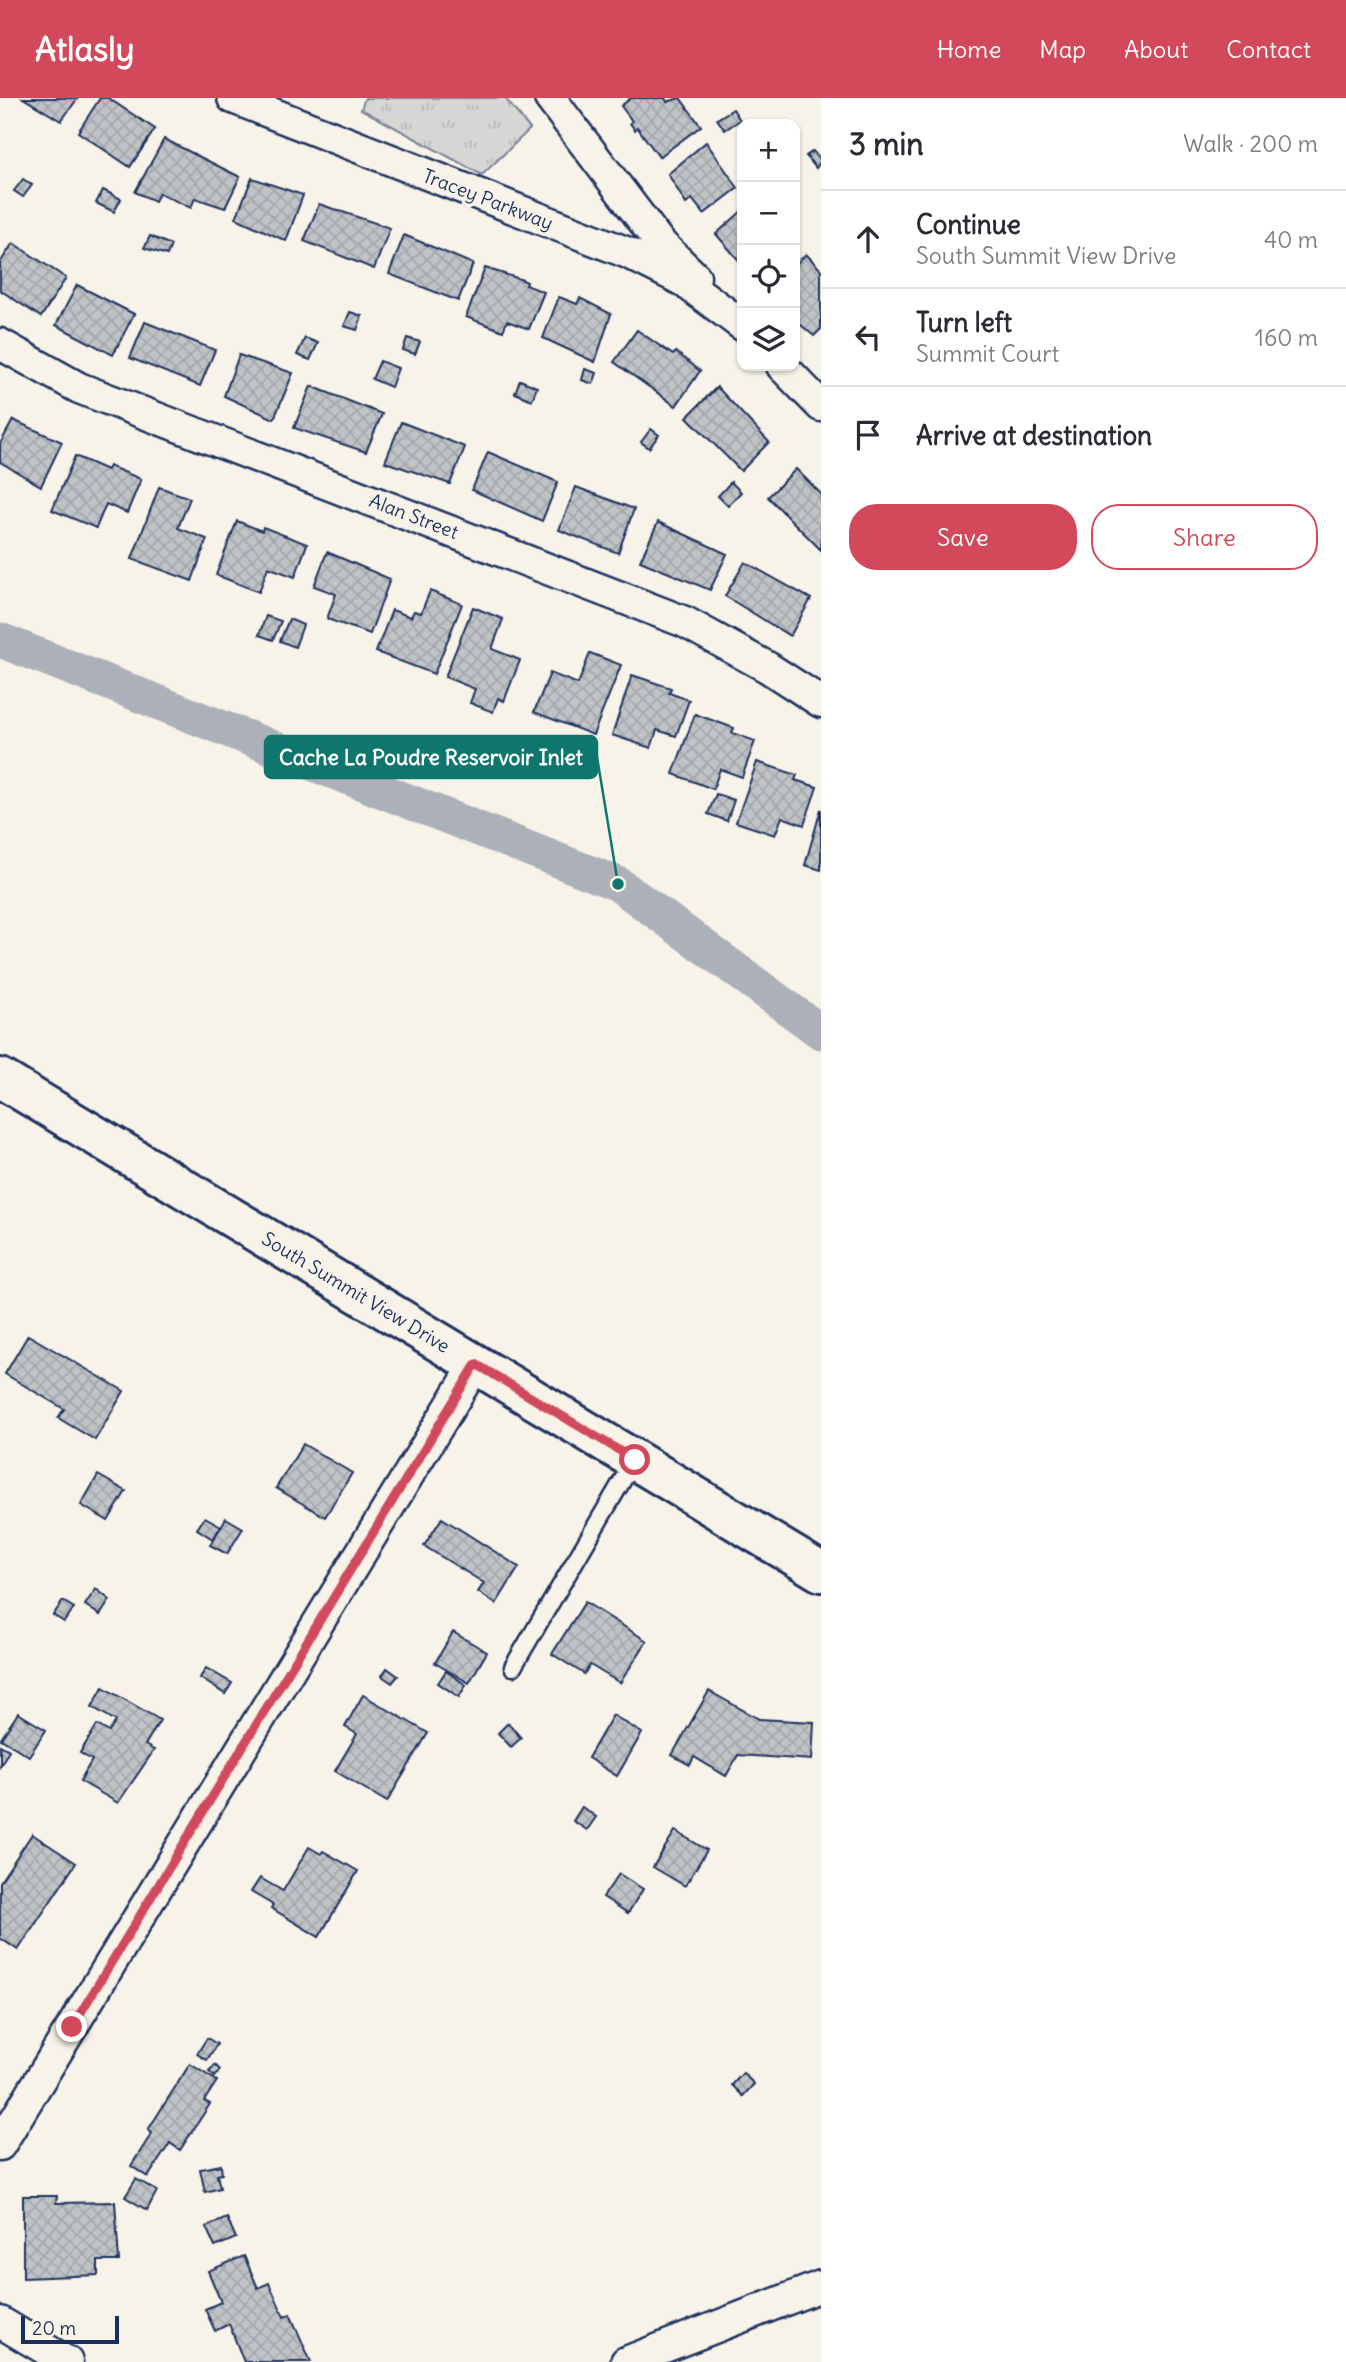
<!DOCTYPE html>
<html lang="en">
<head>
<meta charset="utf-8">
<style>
	:root { --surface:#fff; --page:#f7f7f7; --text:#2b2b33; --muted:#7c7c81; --line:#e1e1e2; --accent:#d1495b }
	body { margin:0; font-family:Delius,sans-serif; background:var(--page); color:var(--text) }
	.controls { position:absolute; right:21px; top:21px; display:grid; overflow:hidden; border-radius:14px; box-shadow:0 2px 5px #0004 }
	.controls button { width:63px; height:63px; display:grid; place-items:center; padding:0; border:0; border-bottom:2px solid var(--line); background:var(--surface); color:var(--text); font:35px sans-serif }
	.scale { position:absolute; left:21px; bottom:18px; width:98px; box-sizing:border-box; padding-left:7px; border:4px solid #1b2f5e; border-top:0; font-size:19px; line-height:24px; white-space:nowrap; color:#1b2f5e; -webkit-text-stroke:5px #f7f3e8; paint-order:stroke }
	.stop { position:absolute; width:21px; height:21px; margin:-16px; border:5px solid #d1495b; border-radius:50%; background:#fff }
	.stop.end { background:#d1495b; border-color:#fff; box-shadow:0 2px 7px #0008 }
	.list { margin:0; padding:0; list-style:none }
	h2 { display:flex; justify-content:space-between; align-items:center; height:91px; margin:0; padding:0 28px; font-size:30px }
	h2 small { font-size:23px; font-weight:400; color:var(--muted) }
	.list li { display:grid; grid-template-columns:46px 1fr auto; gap:21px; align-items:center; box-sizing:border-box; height:98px; padding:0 28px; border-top:2px solid var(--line) }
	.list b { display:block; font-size:26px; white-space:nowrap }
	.list p { margin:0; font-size:23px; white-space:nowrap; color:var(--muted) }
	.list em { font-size:23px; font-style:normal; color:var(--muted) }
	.actions { display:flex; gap:14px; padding:21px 28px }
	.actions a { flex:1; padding:16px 0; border:2px solid var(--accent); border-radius:28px; text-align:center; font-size:24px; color:var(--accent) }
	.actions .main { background:var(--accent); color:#fff }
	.icon { flex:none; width:38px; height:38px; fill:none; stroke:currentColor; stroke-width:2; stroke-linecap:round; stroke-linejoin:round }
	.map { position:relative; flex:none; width:821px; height:2264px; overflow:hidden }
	header { display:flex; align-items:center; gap:42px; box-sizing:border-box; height:98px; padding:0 35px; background:var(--accent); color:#fff }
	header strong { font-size:33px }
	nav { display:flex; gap:38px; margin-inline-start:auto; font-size:24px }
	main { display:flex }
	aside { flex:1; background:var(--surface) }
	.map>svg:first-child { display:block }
</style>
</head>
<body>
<header>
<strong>Atlasly</strong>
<nav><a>Home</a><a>Map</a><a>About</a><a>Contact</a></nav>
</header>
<main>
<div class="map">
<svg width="821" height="2264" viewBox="0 0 821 2264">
	<defs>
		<pattern id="park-tufts" width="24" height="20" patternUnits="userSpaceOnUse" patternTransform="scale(1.75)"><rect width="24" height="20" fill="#d7d6d4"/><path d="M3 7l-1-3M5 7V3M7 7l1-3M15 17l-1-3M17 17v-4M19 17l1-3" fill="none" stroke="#b8b8b8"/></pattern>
		<pattern id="building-cross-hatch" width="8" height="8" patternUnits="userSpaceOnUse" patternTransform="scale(1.75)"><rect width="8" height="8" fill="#c0c3c5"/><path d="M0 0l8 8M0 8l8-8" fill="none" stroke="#a4a8ac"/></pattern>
	</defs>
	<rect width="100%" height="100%" fill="#f7f3e8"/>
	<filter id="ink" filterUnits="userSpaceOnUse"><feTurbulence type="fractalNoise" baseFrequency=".0143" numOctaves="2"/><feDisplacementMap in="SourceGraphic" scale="14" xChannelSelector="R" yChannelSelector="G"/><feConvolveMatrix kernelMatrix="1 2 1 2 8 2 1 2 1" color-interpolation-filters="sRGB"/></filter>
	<g filter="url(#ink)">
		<polygon fill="url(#park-tufts)" stroke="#798299" stroke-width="2" points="365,0 505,0 530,31 482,77 361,11"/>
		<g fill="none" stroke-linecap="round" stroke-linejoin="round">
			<polyline stroke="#acb0b9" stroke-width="35" points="0,542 618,786 821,934"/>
		</g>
		<g fill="url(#building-cross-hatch)" stroke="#1b2f5e" stroke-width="2">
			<polygon points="23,0 78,0 61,23"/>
			<polygon points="100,0 108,0 155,31 130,69 78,34"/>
			<polygon points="631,0 665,0 667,4 680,0 701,28 659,59 637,29 635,32 630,25 632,23 621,8"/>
			<polygon points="733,11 740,22 725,32 717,21"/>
			<polygon points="164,41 240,79 225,110 195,100 191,110 159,95 155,103 135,94"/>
			<polygon points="706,44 738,90 704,116 692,101 686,106 668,76"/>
			<polygon points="813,53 821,63 816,70 806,58"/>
			<polygon points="252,80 303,97 286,143 236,120"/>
			<polygon points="23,81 32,87 23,99 14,93"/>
			<polygon points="103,92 121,101 114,114 96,105"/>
			<polygon points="319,106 390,130 374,171 304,143"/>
			<polygon points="742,113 742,166 716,136"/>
			<polygon points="404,137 473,166 458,203 389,176"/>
			<polygon points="150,138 171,147 167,157 144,150"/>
			<polygon points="13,145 66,180 41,219 0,192 0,165"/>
			<polygon points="806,156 821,172 821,231 814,238 795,222 795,167"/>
			<polygon points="485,170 520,181 527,184 526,187 544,194 529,231 507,223 503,233 466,219"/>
			<polygon points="77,187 134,216 113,257 56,227"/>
			<polygon points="559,199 577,206 580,200 611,216 595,264 543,240"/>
			<polygon points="350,214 362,218 357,232 344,228"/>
			<polygon points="145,224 215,252 200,288 130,260"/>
			<polygon points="637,232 673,257 676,254 700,273 676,308 614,264"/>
			<polygon points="305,240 318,245 310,262 297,257"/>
			<polygon points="407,240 420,244 415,256 403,252"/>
			<polygon points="239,257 293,275 274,321 224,298"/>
			<polygon points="380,263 398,270 391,289 372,281"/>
			<polygon points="585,271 597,275 593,286 582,282"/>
			<polygon points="520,282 537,289 532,302 515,295"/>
			<polygon points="311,288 382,316 366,354 294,330"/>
			<polygon points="717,289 769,344 741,373 687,319"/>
			<polygon points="13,322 62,344 41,388 0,364 0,346"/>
			<polygon points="401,324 465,349 450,386 385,364"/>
			<polygon points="651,331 659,337 649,350 641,344"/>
			<polygon points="488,354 558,384 542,423 472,392"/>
			<polygon points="75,358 107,372 109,368 141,381 127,415 106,406 96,430 52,412"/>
			<polygon points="796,371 821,396 821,452 768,399"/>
			<polygon points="731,384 741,394 728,408 718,398"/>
			<polygon points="159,389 190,400 178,430 207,441 192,483 132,461"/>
			<polygon points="576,389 634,411 618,455 559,432"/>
			<polygon points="237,423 262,433 263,429 307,446 295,479 268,469 259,494 216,477"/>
			<polygon points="658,424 727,456 710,492 640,463"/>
			<polygon points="327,454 390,481 370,536 327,521 336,496 314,488"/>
			<polygon points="745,464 811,501 790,538 725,498"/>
			<polygon points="430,493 462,506 434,576 376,554 392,512 411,519 414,513 421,515"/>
			<polygon points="473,509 503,521 492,551 520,562 504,603 498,600 493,614 470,605 475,591 445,579"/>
			<polygon points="266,518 281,523 273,542 259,537"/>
			<polygon points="289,521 303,527 295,549 280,543"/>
			<polygon points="590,555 621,567 593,637 534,614 550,575 578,586"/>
			<polygon points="632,577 671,590 669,595 689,602 676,638 657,632 651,650 612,637"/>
			<polygon points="695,616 734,630 732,635 755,643 742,679 720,671 713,691 673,676"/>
			<polygon points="757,664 797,677 795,682 817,689 804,727 782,719 775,737 736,724"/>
			<polygon points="716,696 734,702 727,723 708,716"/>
			<polygon points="821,711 821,772 805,767"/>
			<polygon points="28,1237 124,1293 95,1342 58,1320 64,1311 5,1276"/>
			<polygon points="303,1346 352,1375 325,1419 276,1390"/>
			<polygon points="98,1377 126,1393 108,1423 81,1407"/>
			<polygon points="205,1419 221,1428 213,1441 197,1431"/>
			<polygon points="226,1420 243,1430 227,1456 210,1447"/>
			<polygon points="442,1420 519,1469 496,1506 478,1494 484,1485 424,1448"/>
			<polygon points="96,1491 110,1502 100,1517 85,1507"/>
			<polygon points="63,1503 74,1510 64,1524 53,1517"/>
			<polygon points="585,1504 647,1543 620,1585 590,1567 584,1576 552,1556"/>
			<polygon points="453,1534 487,1554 469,1585 435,1565"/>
			<polygon points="206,1570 232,1585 225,1596 200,1580"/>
			<polygon points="387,1570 398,1578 392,1585 382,1578"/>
			<polygon points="446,1573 466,1587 459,1599 438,1585"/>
			<polygon points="103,1589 160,1622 145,1647 154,1652 118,1705 80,1683 92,1662 80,1655 97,1627 109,1634 116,1623 92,1609"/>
			<polygon points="709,1593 759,1621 814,1624 812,1662 738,1657 726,1678 694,1659 690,1667 672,1657"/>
			<polygon points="363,1597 428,1635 387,1704 335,1673 357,1636 345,1629"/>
			<polygon points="18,1615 46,1632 29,1658 1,1641"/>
			<polygon points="613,1617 642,1635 617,1678 588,1660"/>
			<polygon points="508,1625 521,1640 511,1649 498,1635"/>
			<polygon points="0,1647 9,1652 0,1668"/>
			<polygon points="582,1709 596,1719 587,1732 573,1723"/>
			<polygon points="675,1733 707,1752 685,1788 653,1769"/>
			<polygon points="32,1736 76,1765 18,1852 0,1840 0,1784"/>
			<polygon points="309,1749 321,1756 323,1753 358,1773 319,1839 271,1810 273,1807 251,1794 260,1780 283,1793"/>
			<polygon points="619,1776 643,1791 628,1815 603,1799"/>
			<polygon points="207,1940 217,1946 207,1962 197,1956"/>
			<polygon points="190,1966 217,1983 204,2003 210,2006 180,2052 170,2045 148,2079 131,2068 152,2035 148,2032"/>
			<polygon points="215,1967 220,1972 215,1979 209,1974"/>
			<polygon points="743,1975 754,1986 743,1998 732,1987"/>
			<polygon points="221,2067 222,2076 217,2077 220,2090 205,2094 200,2071"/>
			<polygon points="136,2081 157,2093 147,2112 125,2099"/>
			<polygon points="23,2098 57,2098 56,2105 115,2104 119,2163 98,2163 98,2177 23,2180"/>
			<polygon points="227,2120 236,2140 215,2149 206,2129"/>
			<polygon points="244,2158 258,2190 269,2185 284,2219 290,2216 311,2264 244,2264 229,2226 215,2233 205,2211 221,2204 208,2173"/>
		</g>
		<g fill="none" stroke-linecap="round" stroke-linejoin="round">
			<defs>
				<polyline id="lane" points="513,1569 635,1361"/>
				<g id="street">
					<polyline points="233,0 628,155 682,182 742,227"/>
					<polyline points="550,0 660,145 695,179"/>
					<polyline points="0,246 79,290 685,524 767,569 821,604"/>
					<polyline points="782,268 821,308"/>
					<polyline points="0,2047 476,1266"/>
					<polyline points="0,2224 67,2264"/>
					<polyline points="626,2264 821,2188"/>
				</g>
				<polyline id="secondary" points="0,980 821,1474"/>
			</defs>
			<use href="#lane" stroke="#1b2f5e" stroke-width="21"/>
			<use href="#street" stroke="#1b2f5e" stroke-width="35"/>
			<use href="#secondary" stroke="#1b2f5e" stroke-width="44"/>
			<use href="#lane" stroke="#f7f3e8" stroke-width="16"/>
			<use href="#street" stroke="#f7f3e8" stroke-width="30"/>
			<use href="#secondary" stroke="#f7f3e8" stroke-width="38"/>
		</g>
	</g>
	<g fill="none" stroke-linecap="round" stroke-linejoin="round" filter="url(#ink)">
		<polyline stroke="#d1495b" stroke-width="9" points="72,1929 476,1266 635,1362"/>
	</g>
	<g text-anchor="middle" stroke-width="7" stroke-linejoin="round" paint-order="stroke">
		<g font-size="19" fill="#1b2f5e" stroke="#f7f3e8">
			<text transform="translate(488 101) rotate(21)" y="7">Tracey Parkway</text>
			<text transform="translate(414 418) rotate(21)" y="7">Alan Street</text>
			<text transform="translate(356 1194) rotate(31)" y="7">South Summit View Drive</text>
		</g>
	</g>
	<path fill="none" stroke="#0f766e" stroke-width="2.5" d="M618 786L597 659"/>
	<circle fill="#0f766e" stroke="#f7f3e8" stroke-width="2.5" cx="618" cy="786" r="7"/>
	<rect fill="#0f766e" stroke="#0f766e" stroke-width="2.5" x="265" y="638" width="332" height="42" rx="7"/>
	<g font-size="21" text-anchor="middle" font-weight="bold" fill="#fff">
		<text x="431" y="667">Cache La Poudre Reservoir Inlet</text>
	</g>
</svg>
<div class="controls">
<button>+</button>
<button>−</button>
<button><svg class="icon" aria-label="locate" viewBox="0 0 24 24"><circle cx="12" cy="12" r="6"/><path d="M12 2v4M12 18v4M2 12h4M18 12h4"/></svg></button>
<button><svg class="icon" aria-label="layers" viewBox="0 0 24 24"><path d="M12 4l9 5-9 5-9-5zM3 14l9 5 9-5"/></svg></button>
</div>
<div class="scale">20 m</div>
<div class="stop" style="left:635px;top:1362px"></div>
<div class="stop end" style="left:72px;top:1929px"></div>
</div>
<aside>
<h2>3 min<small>Walk · 200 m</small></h2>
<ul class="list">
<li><svg class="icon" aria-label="ahead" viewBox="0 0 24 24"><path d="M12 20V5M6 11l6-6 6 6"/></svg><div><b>Continue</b><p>South Summit View Drive</p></div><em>40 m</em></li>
<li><svg class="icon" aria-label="left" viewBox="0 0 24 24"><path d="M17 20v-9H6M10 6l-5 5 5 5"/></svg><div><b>Turn left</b><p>Summit Court</p></div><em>160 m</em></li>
<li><svg class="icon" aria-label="arrive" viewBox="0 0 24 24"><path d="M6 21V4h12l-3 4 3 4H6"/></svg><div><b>Arrive at destination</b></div></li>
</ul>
<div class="actions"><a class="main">Save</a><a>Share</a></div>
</aside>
</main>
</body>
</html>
